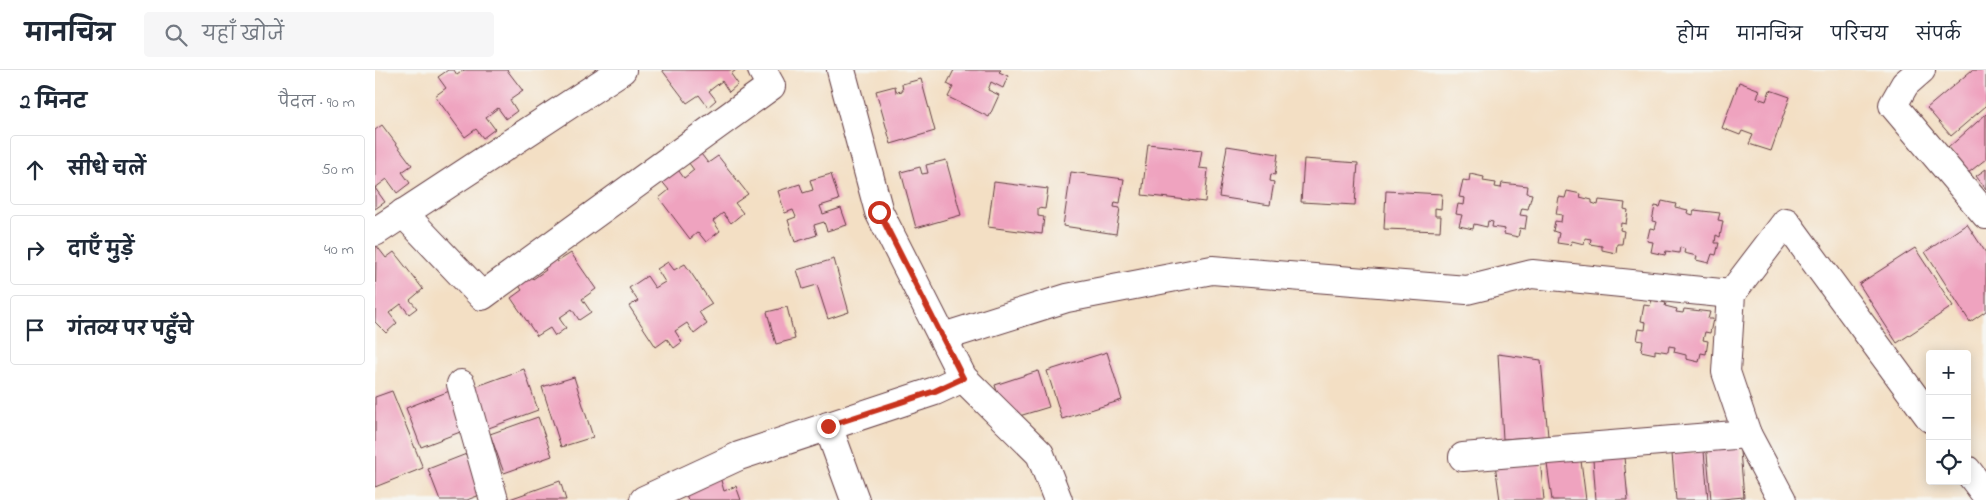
<!DOCTYPE html>
<html lang="hi">
<head>
<meta charset="utf-8">
<style>
	:root { --surface:#fff; --page:#f6f6f7; --text:#1f2937; --muted:#747a83; --line:#e0e1e3 }
	body { margin:0; font-family:"Indie Flower","Playpen Sans Deva",sans-serif; background:var(--page); color:var(--text) }
	.controls { position:absolute; right:15px; bottom:15px; display:grid; overflow:hidden; border-radius:5px; box-shadow:0 2px 12px #0003 }
	.controls button { width:45px; height:45px; display:grid; place-items:center; padding:0; border:0; border-bottom:1px solid var(--line); background:var(--surface); color:var(--text); font:25px sans-serif }
	.stop { position:absolute; width:15px; height:15px; margin:-11px; border:4px solid #c8321e; border-radius:50%; background:#fff }
	.stop.end { background:#c8321e; border-color:#fff; box-shadow:0 1px 5px #0008 }
	.list { margin:0; padding:0; list-style:none }
	h2 { display:flex; justify-content:space-between; align-items:center; height:65px; margin:0; padding:0 20px; font-size:21px }
	h2 small { font-size:16px; font-weight:400; color:var(--muted) }
	.list li { display:grid; grid-template-columns:32px 1fr auto; gap:15px; align-items:center; box-sizing:border-box; height:70px; margin:0 10px 10px; padding:0 10px; border:1px solid var(--line); border-radius:5px }
	.list b { display:block; font-size:19px; white-space:nowrap }
	.list em { font-size:16px; font-style:normal; color:var(--muted) }
	.icon { flex:none; width:28px; height:28px; fill:none; stroke:currentColor; stroke-width:2; stroke-linecap:round; stroke-linejoin:round }
	.map { position:relative; flex:none; width:1611px; height:430px; overflow:hidden }
	header { display:flex; align-items:center; gap:30px; box-sizing:border-box; height:70px; padding:0 25px; background:var(--surface); border-bottom:1px solid var(--line) }
	header strong { font-size:24px }
	nav { display:flex; gap:28px; margin-inline-start:auto; font-size:18px }
	.search { width:350px; height:45px; background:var(--page); display:flex; align-items:center; gap:12px; box-sizing:border-box; padding:0 18px; border-radius:5px; color:var(--muted); font-size:19px }
	main { display:flex }
	aside { flex:1; background:var(--surface) }
	.map>svg:first-child { display:block }
</style>
</head>
<body>
<header>
<strong>मानचित्र</strong>
<div class="search"><svg class="icon" aria-label="search" viewBox="0 0 24 24"><circle cx="10" cy="10" r="6"/><path d="M15 15l6 6"/></svg>यहाँ खोजें</div>
<nav><a>होम</a><a>मानचित्र</a><a>परिचय</a><a>संपर्क</a></nav>
</header>
<main>
<aside>
<h2>2 मिनट<small>पैदल · 90 m</small></h2>
<ul class="list">
<li><svg class="icon" aria-label="ahead" viewBox="0 0 24 24"><path d="M12 20V5M6 11l6-6 6 6"/></svg><div><b>सीधे चलें</b></div><em>50 m</em></li>
<li><svg class="icon" aria-label="right" viewBox="0 0 24 24"><path d="M7 20v-9h11M14 6l5 5-5 5"/></svg><div><b>दाएँ मुड़ें</b></div><em>40 m</em></li>
<li><svg class="icon" aria-label="arrive" viewBox="0 0 24 24"><path d="M6 21V4h12l-3 4 3 4H6"/></svg><div><b>गंतव्य पर पहुँचे</b></div></li>
</ul>
</aside>
<div class="map">
<svg width="1611" height="430" viewBox="0 0 1611 430">
	<rect width="100%" height="100%" fill="#f6f6f2"/>
	<filter id="ink" filterUnits="userSpaceOnUse"><feTurbulence type="fractalNoise" baseFrequency=".02" numOctaves="2"/><feDisplacementMap in="SourceGraphic" scale="10" xChannelSelector="R" yChannelSelector="G"/><feConvolveMatrix kernelMatrix="1 2 1 2 8 2 1 2 1" color-interpolation-filters="sRGB"/></filter>
	<filter id="wash" filterUnits="userSpaceOnUse"><feTurbulence type="fractalNoise" baseFrequency=".0096" numOctaves="4" result="noise"/><feDisplacementMap in="SourceGraphic" scale="20" xChannelSelector="R" yChannelSelector="G"/><feGaussianBlur stdDeviation="1.12" result="paint"/><feColorMatrix in="noise" values="0 0 0 0 0 0 0 0 0 0 0 0 0 0 0 0 0 1.4 0 .05"/><feComposite in="paint" operator="in"/></filter>
	<g filter="url(#wash)">
		<rect width="100%" height="100%" fill="#f3dfc4"/>
		<g id="blocks">
			<g fill="#efa3bf">
				<polygon points="73,0 79,0 82,5 89,0 132,0 148,21 135,30 142,41 131,49 123,38 111,47 120,59 108,68 101,59 90,67 60,26 71,18 63,7"/>
				<polygon points="287,0 361,0 356,4 363,14 354,22 347,11 334,21 341,30 333,37 324,25 312,33"/>
				<polygon points="579,0 626,0 624,2 633,6 628,18 616,12 613,20 624,25 614,47 573,27 578,17 572,14"/>
				<polygon points="1597,0 1611,0 1611,36 1576,66 1552,38"/>
				<polygon points="546,9 560,61 516,74 501,21 520,16 521,22 528,21 527,14"/>
				<polygon points="1364,12 1385,20 1382,28 1391,31 1395,20 1415,27 1396,81 1374,74 1378,65 1367,61 1365,65 1347,58"/>
				<polygon points="1611,44 1611,89 1593,103 1573,78"/>
				<polygon points="7,55 37,95 27,102 35,113 22,123 12,109 0,118 10,132 0,139 0,60"/>
				<polygon points="773,74 827,80 824,98 833,99 830,132 767,125"/>
				<polygon points="852,76 903,84 900,105 896,104 895,111 899,112 895,135 844,127"/>
				<polygon points="323,80 333,93 343,86 373,124 360,133 368,143 356,153 348,143 338,151 345,161 331,172 323,162 315,169 284,128 294,120 285,109 301,97 309,108 319,100 311,89"/>
				<polygon points="929,89 983,93 980,135 926,132"/>
				<polygon points="571,90 586,145 541,158 526,102 545,97 547,104 553,103 551,95"/>
				<polygon points="1611,99 1611,119 1601,106"/>
				<polygon points="696,102 749,109 745,133 740,132 739,137 745,138 741,164 688,156"/>
				<polygon points="456,104 464,130 445,136 448,144 466,138 472,155 452,161 449,152 439,155 442,165 420,172 413,150 421,147 418,140 410,143 403,121 425,114 428,123 438,120 435,110"/>
				<polygon points="1095,104 1109,107 1108,111 1121,113 1120,117 1126,118 1127,113 1153,116 1152,123 1157,124 1153,139 1147,138 1145,145 1152,146 1150,159 1145,158 1143,167 1129,164 1130,159 1117,157 1118,152 1113,151 1112,157 1099,154 1098,159 1084,156 1087,145 1081,144 1083,134 1089,135 1090,128 1084,127 1088,110 1094,111"/>
				<polygon points="619,112 673,119 670,139 663,138 663,146 669,147 667,164 613,157"/>
				<polygon points="1011,121 1067,124 1066,139 1060,138 1060,146 1066,146 1065,161 1009,159"/>
				<polygon points="1192,121 1206,124 1205,127 1217,130 1217,133 1223,135 1224,130 1250,133 1249,139 1253,140 1251,154 1246,153 1245,160 1249,161 1247,174 1242,174 1241,183 1227,180 1227,176 1215,174 1216,169 1210,168 1209,174 1197,171 1196,175 1182,173 1184,163 1178,161 1180,151 1186,152 1187,145 1181,144 1184,127 1190,128"/>
				<polygon points="1287,131 1301,134 1300,137 1313,140 1312,143 1318,145 1319,140 1345,143 1343,150 1348,151 1345,167 1341,165 1340,173 1344,173 1341,185 1337,184 1334,193 1321,190 1322,186 1309,183 1310,179 1305,177 1304,183 1291,181 1290,185 1276,182 1278,172 1272,171 1275,158 1280,159 1282,152 1277,151 1280,136 1285,137"/>
				<polygon points="1592,154 1611,183 1611,241 1595,252 1550,182"/>
				<polygon points="1,175 11,188 19,182 48,219 35,230 42,238 34,244 26,234 14,243 22,253 11,263 0,252"/>
				<polygon points="1540,178 1578,236 1522,273 1484,214"/>
				<polygon points="174,180 182,192 196,183 221,219 207,229 216,242 204,250 197,239 184,248 191,258 180,266 175,258 162,266 136,228 147,220 137,205 150,197 158,209 171,200 163,188"/>
				<polygon points="459,189 474,242 453,249 442,215 428,219 422,200"/>
				<polygon points="293,192 299,200 310,194 337,234 324,242 332,254 319,264 312,253 300,261 307,272 299,278 292,269 281,277 254,236 263,231 254,218 272,206 280,218 290,212 282,199"/>
				<polygon points="1277,230 1291,233 1290,236 1302,239 1301,242 1308,243 1309,239 1335,242 1333,249 1338,249 1335,263 1330,262 1328,270 1333,271 1331,284 1326,283 1324,292 1311,289 1311,285 1299,282 1300,277 1294,276 1293,282 1280,280 1280,284 1266,281 1268,271 1262,270 1264,259 1270,260 1271,252 1266,251 1269,235 1275,236"/>
				<polygon points="412,237 420,269 401,274 392,242"/>
				<polygon points="732,282 747,330 687,349 672,301"/>
				<polygon points="1123,284 1166,290 1173,366 1128,369"/>
				<polygon points="149,299 163,340 111,359 97,318"/>
				<polygon points="663,301 674,337 631,350 620,315"/>
				<polygon points="199,307 218,367 186,377 167,317"/>
				<polygon points="77,320 93,359 46,377 31,338"/>
				<polygon points="17,321 48,398 0,417 0,327"/>
				<polygon points="163,347 177,386 129,403 115,364"/>
				<polygon points="1364,370 1369,427 1336,430 1331,373"/>
				<polygon points="1329,381 1333,430 1301,430 1297,384"/>
				<polygon points="94,383 110,423 92,430 65,430 53,399"/>
				<polygon points="1205,383 1211,430 1177,430 1171,387"/>
				<polygon points="1249,387 1253,430 1221,430 1218,390"/>
				<polygon points="1165,389 1169,430 1125,430 1120,394"/>
				<polygon points="345,407 349,421 361,416 366,430 313,430 309,418"/>
				<polygon points="185,411 191,430 132,430"/>
			</g>
		</g>
	</g>
	<g filter="url(#ink)">
		<use href="#blocks" fill-opacity="0" stroke="#633c42" stroke-width="1"/>
		<g fill="none" stroke-linecap="round" stroke-linejoin="round">
			<defs>
				<g id="minor">
					<polyline points="466,0 504,142 588,308 665,384 683,430"/>
					<polyline points="1546,0 1530,14 1518,35 1611,145"/>
					<polyline points="28,143 107,226 396,16 387,0"/>
					<polyline points="0,162 247,0"/>
					<polyline points="568,267 692,228 837,200 1092,220 1157,204 1356,224"/>
					<polyline points="86,314 119,430"/>
					<polyline points="453,356 480,430"/>
					<polyline points="1088,387 1372,364"/>
					<polyline points="1592,400 1611,425"/>
					<polyline points="269,430 364,386 560,321 588,308"/>
					<polyline points="1407,430 1372,364 1351,302 1356,224 1411,152 1555,348"/>
				</g>
			</defs>
			<use href="#minor" stroke="#633c42" stroke-width="30"/>
			<use href="#minor" stroke="#fff" stroke-width="28"/>
		</g>
	</g>
	<g fill="none" stroke-linecap="round" stroke-linejoin="round" filter="url(#ink)">
		<polyline stroke="#c8321e" stroke-width="6" points="453,356 560,321 588,308 504,142"/>
	</g>
</svg>
<div class="controls">
<button>+</button>
<button>−</button>
<button><svg class="icon" aria-label="locate" viewBox="0 0 24 24"><circle cx="12" cy="12" r="6"/><path d="M12 2v4M12 18v4M2 12h4M18 12h4"/></svg></button>
</div>
<div class="stop" style="left:504px;top:142px"></div>
<div class="stop end" style="left:453px;top:356px"></div>
</div>
</main>
</body>
</html>
